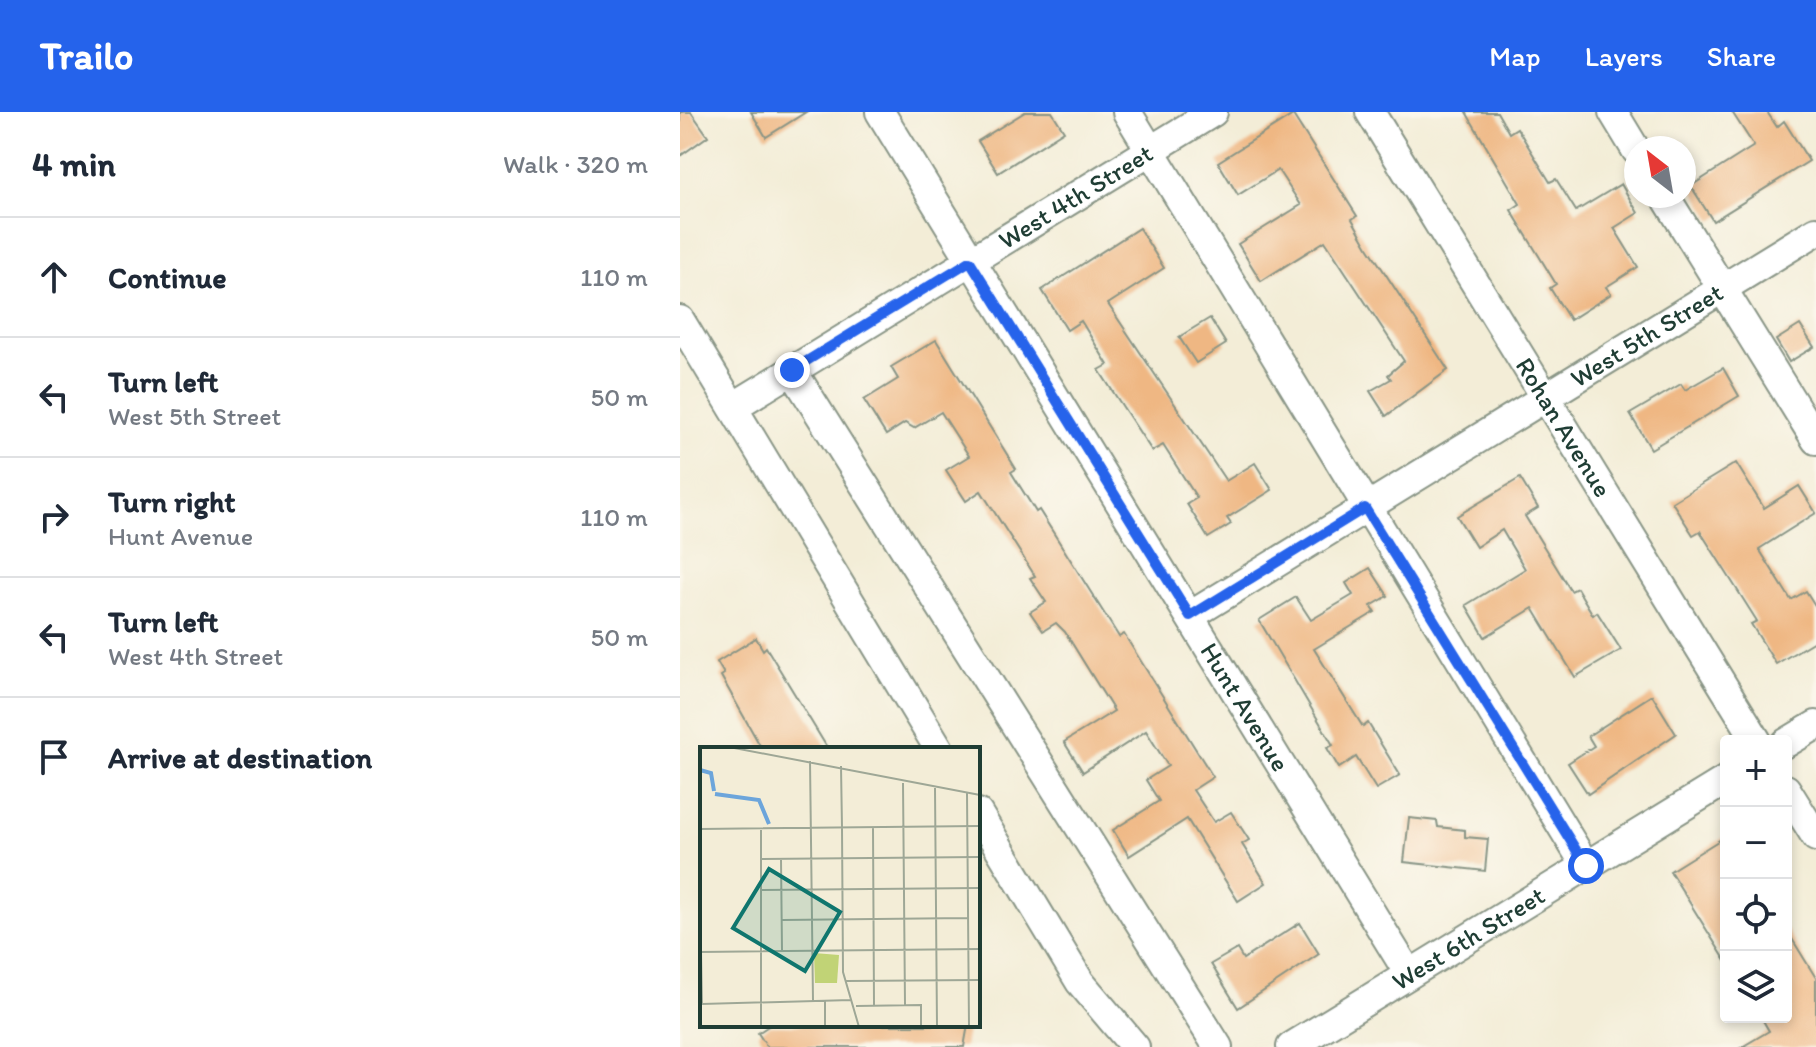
<!DOCTYPE html>
<html lang="en">
<head>
<meta charset="utf-8">
<style>
	:root { --surface:#fff; --page:#f6f6f7; --text:#1f2937; --muted:#747a83; --line:#e0e1e3; --accent:#2563eb }
	body { margin:0; font-family:Itim,sans-serif; background:var(--page); color:var(--text) }
	.controls { position:absolute; right:24px; bottom:24px; display:grid; overflow:hidden; border-radius:8px; box-shadow:0 4px 12px #0003 }
	.controls button { width:72px; height:72px; display:grid; place-items:center; padding:0; border:0; border-bottom:2px solid var(--line); background:var(--surface); color:var(--text); font:40px sans-serif }
	.compass { position:absolute; left:944px; top:24px; width:72px; height:72px; border-radius:50%; background:var(--surface); box-shadow:0 4px 12px #0003; rotate:329deg }
	.stop { position:absolute; width:24px; height:24px; margin:-18px; border:6px solid #2563eb; border-radius:50%; background:#fff }
	.stop.end { background:#2563eb; border-color:#fff; box-shadow:0 2px 8px #0008 }
	.list { margin:0; padding:0; list-style:none }
	h2 { display:flex; justify-content:space-between; align-items:center; height:104px; margin:0; padding:0 32px; font-size:34px }
	h2 small { font-size:26px; font-weight:400; color:var(--muted) }
	.list li { display:grid; grid-template-columns:52px 1fr auto; gap:24px; align-items:center; box-sizing:border-box; height:120px; padding:0 32px; border-top:2px solid var(--line) }
	.list b { display:block; font-size:30px; white-space:nowrap }
	.list p { margin:0; font-size:26px; white-space:nowrap; color:var(--muted) }
	.list em { font-size:26px; font-style:normal; color:var(--muted) }
	.icon { flex:none; width:44px; height:44px; fill:none; stroke:currentColor; stroke-width:2; stroke-linecap:round; stroke-linejoin:round }
	.map { position:relative; flex:none; width:1136px; height:935px; overflow:hidden }
	header { display:flex; align-items:center; gap:48px; box-sizing:border-box; height:112px; padding:0 40px; background:var(--accent); color:#fff }
	header strong { font-size:38px }
	nav { display:flex; gap:44px; margin-inline-start:auto; font-size:28px }
	main { display:flex }
	aside { flex:1; background:var(--surface) }
	.map>svg:first-child { display:block }
</style>
</head>
<body>
<header>
<strong>Trailo</strong>
<nav><a>Map</a><a>Layers</a><a>Share</a></nav>
</header>
<main>
<aside>
<h2>4 min<small>Walk · 320 m</small></h2>
<ul class="list">
<li><svg class="icon" aria-label="ahead" viewBox="0 0 24 24"><path d="M12 20V5M6 11l6-6 6 6"/></svg><div><b>Continue</b></div><em>110 m</em></li>
<li><svg class="icon" aria-label="left" viewBox="0 0 24 24"><path d="M17 20v-9H6M10 6l-5 5 5 5"/></svg><div><b>Turn left</b><p>West 5th Street</p></div><em>50 m</em></li>
<li><svg class="icon" aria-label="right" viewBox="0 0 24 24"><path d="M7 20v-9h11M14 6l5 5-5 5"/></svg><div><b>Turn right</b><p>Hunt Avenue</p></div><em>110 m</em></li>
<li><svg class="icon" aria-label="left" viewBox="0 0 24 24"><path d="M17 20v-9H6M10 6l-5 5 5 5"/></svg><div><b>Turn left</b><p>West 4th Street</p></div><em>50 m</em></li>
<li><svg class="icon" aria-label="arrive" viewBox="0 0 24 24"><path d="M6 21V4h12l-3 4 3 4H6"/></svg><div><b>Arrive at destination</b></div></li>
</ul>
</aside>
<div class="map">
<svg width="1136" height="935" viewBox="0 0 1136 935">
	<rect width="100%" height="100%" fill="#fbf7ec"/>
	<filter id="ink" filterUnits="userSpaceOnUse"><feTurbulence type="fractalNoise" baseFrequency=".0125" numOctaves="2"/><feDisplacementMap in="SourceGraphic" scale="16" xChannelSelector="R" yChannelSelector="G"/><feConvolveMatrix kernelMatrix="1 2 1 2 8 2 1 2 1" color-interpolation-filters="sRGB"/></filter>
	<filter id="wash" filterUnits="userSpaceOnUse"><feTurbulence type="fractalNoise" baseFrequency=".006" numOctaves="4" result="noise"/><feDisplacementMap in="SourceGraphic" scale="32" xChannelSelector="R" yChannelSelector="G"/><feGaussianBlur stdDeviation="1.8" result="paint"/><feColorMatrix in="noise" values="0 0 0 0 0 0 0 0 0 0 0 0 0 0 0 0 0 1.4 0 .05"/><feComposite in="paint" operator="in"/></filter>
	<g filter="url(#wash)">
		<rect width="100%" height="100%" fill="#f3edd7"/>
		<g id="blocks">
			<g fill="#efb783">
				<polygon points="0,0 11,0 28,24 0,44"/>
				<polygon points="71,0 126,0 86,25"/>
				<polygon points="345,0 372,0 384,19 318,61 298,29"/>
				<polygon points="786,0 817,0 829,21 837,16 870,70 876,67 896,99 941,72 958,101 934,116 958,155 926,175 931,182 890,208 870,176 876,172 831,98 840,92"/>
				<polygon points="1052,0 1087,0 1097,15 1104,9 1129,49 1033,109 1011,74 1074,34"/>
				<polygon points="613,3 677,104 672,107 688,135 768,258 706,304 690,279 711,267 708,263 724,249 645,129 581,169 558,132 621,93 598,58 558,83 538,50"/>
				<polygon points="459,116 484,156 428,192 546,369 575,351 592,378 547,406 551,412 528,426 507,392 517,386 483,333 472,339 439,289 419,258 428,253 401,209 387,218 362,178"/>
				<polygon points="530,206 546,232 516,251 499,225"/>
				<polygon points="1120,213 1134,235 1109,250 1096,228"/>
				<polygon points="256,228 336,357 331,360 356,400 359,398 439,525 444,522 533,665 513,678 534,710 551,700 569,728 562,732 586,771 558,789 507,707 449,744 433,718 479,689 466,668 488,654 466,619 403,660 384,630 434,599 385,520 376,511 363,519 350,500 366,490 350,466 355,464 301,379 286,389 266,358 289,344 261,300 234,316 225,311 206,323 184,288 218,267 211,255"/>
				<polygon points="1043,256 1059,284 971,337 950,302 1001,272 1005,278"/>
				<polygon points="1056,351 1084,396 1119,374 1136,401 1079,437 1111,488 1126,479 1136,495 1136,528 1096,552 1071,512 1077,509 1020,419 1013,423 992,390"/>
				<polygon points="840,366 858,396 845,404 891,479 897,476 913,503 917,500 941,538 895,565 853,496 805,525 786,493 845,457 822,418 796,435 777,404"/>
				<polygon points="690,456 708,484 691,494 695,500 634,537 683,615 688,611 720,663 696,677 676,645 659,656 647,636 653,633 579,508 616,485 631,508 673,483 666,471"/>
				<polygon points="76,526 83,538 86,535 148,637 82,637 41,564 44,562 37,550"/>
				<polygon points="972,583 996,622 908,682 888,651 914,634 908,624"/>
				<polygon points="729,706 757,709 758,715 785,718 785,725 808,727 805,759 724,750"/>
				<polygon points="1046,724 1046,849 990,759"/>
				<polygon points="620,811 639,842 558,896 531,852 557,837 563,847"/>
				<polygon points="1106,817 1136,866 1136,935 1062,935 1089,919 1081,905 1106,905"/>
				<polygon points="90,913 288,913 284,935 87,935 78,921"/>
			</g>
		</g>
	</g>
	<g filter="url(#ink)">
		<use href="#blocks" fill-opacity="0" stroke="#899586" stroke-width="2"/>
		<g fill="none" stroke-linecap="round" stroke-linejoin="round">
			<defs>
				<g id="minor">
					<path id="s1" d="M200,0L729,862"/>
					<polyline points="447,0 906,754"/>
					<path id="s2" d="M690,0L1077,629"/>
					<polyline points="933,0 956,38"/>
					<polyline points="985,84 1136,328"/>
					<polyline points="0,208 259,637"/>
					<polyline points="112,258 538,935"/>
					<path id="s3" d="M53,295L533,0"/>
					<path id="s4" d="M510,504L1136,119"/>
					<polyline points="1106,631 1136,613"/>
					<polyline points="1106,677 1136,725"/>
					<polyline points="298,701 400,870 455,935"/>
					<path id="s5" d="M611,935L1046,668"/>
				</g>
			</defs>
			<use href="#minor" stroke="#899586" stroke-width="32"/>
			<use href="#minor" stroke="#fff" stroke-width="28"/>
		</g>
	</g>
	<g fill="none" stroke-linecap="round" stroke-linejoin="round" filter="url(#ink)">
		<polyline stroke="#2563eb" stroke-width="10" points="112,258 290,149 510,504 685,396 906,754"/>
	</g>
	<g text-anchor="middle" stroke-width="6" stroke-linejoin="round" paint-order="stroke">
		<g font-size="26" fill="#1f3d34" stroke="#fbf7ec">
			<text dy="9" stroke="none"><textPath href="#s3" startOffset="402">West 4th Street</textPath></text>
			<text dy="9" stroke="none"><textPath href="#s4" startOffset="536">West 5th Street</textPath></text>
			<text dy="9" stroke="none"><textPath href="#s2" startOffset="370">Rohan Avenue</textPath></text>
			<text dy="9" stroke="none"><textPath href="#s1" startOffset="698">Hunt Avenue</textPath></text>
			<text dy="9" stroke="none"><textPath href="#s5" startOffset="208">West 6th Street</textPath></text>
		</g>
	</g>
	<g transform="translate(20 635)">
		<rect width="280" height="280" fill="#f3edd7"/>
		<path d="M114,206L139,208L137,236H115Z" fill="#c1d376"/>
		<path fill="none" stroke="#6ca5db" stroke-width="4" d="M0,23L11,26L14,44M15,47L59,53L69,77"/>
		<path fill="none" stroke="#9ea796" stroke-width="2" d="M29,0L280,48M110,14L113,254M141,19L142,81M203,36L205,258M235,41L237,280M267,46L269,280M142,81L143,225L159,280M173,81L174,258M0,82L280,79M61,112L280,110M81,112L82,204M61,143L280,141M82,173L268,171M0,205L280,202M1,205L2,257L151,253M146,234L280,233M125,254V280M156,259L221,258V280M61,280V83"/>
		<path fill="#0f766e" fill-opacity="0.15" stroke="#0f766e" stroke-width="4" d="M69,122L140,165L105,224L33,181Z"/>
		<rect width="280" height="280" fill="none" stroke="#1f3d34" stroke-width="4"/>
	</g>
</svg>
<div class="controls">
<button>+</button>
<button>−</button>
<button><svg class="icon" aria-label="locate" viewBox="0 0 24 24"><circle cx="12" cy="12" r="6"/><path d="M12 2v4M12 18v4M2 12h4M18 12h4"/></svg></button>
<button><svg class="icon" aria-label="layers" viewBox="0 0 24 24"><path d="M12 4l9 5-9 5-9-5zM3 14l9 5 9-5"/></svg></button>
</div>
<svg class="compass" viewBox="-18 -18 36 36"><path d="M0-13l5 13h-10z" fill="#e53935"/><path d="M0 13l5-13h-10z" fill="#747a83"/></svg>
<div class="stop" style="left:906px;top:754px"></div>
<div class="stop end" style="left:112px;top:258px"></div>
</div>
</main>
</body>
</html>
